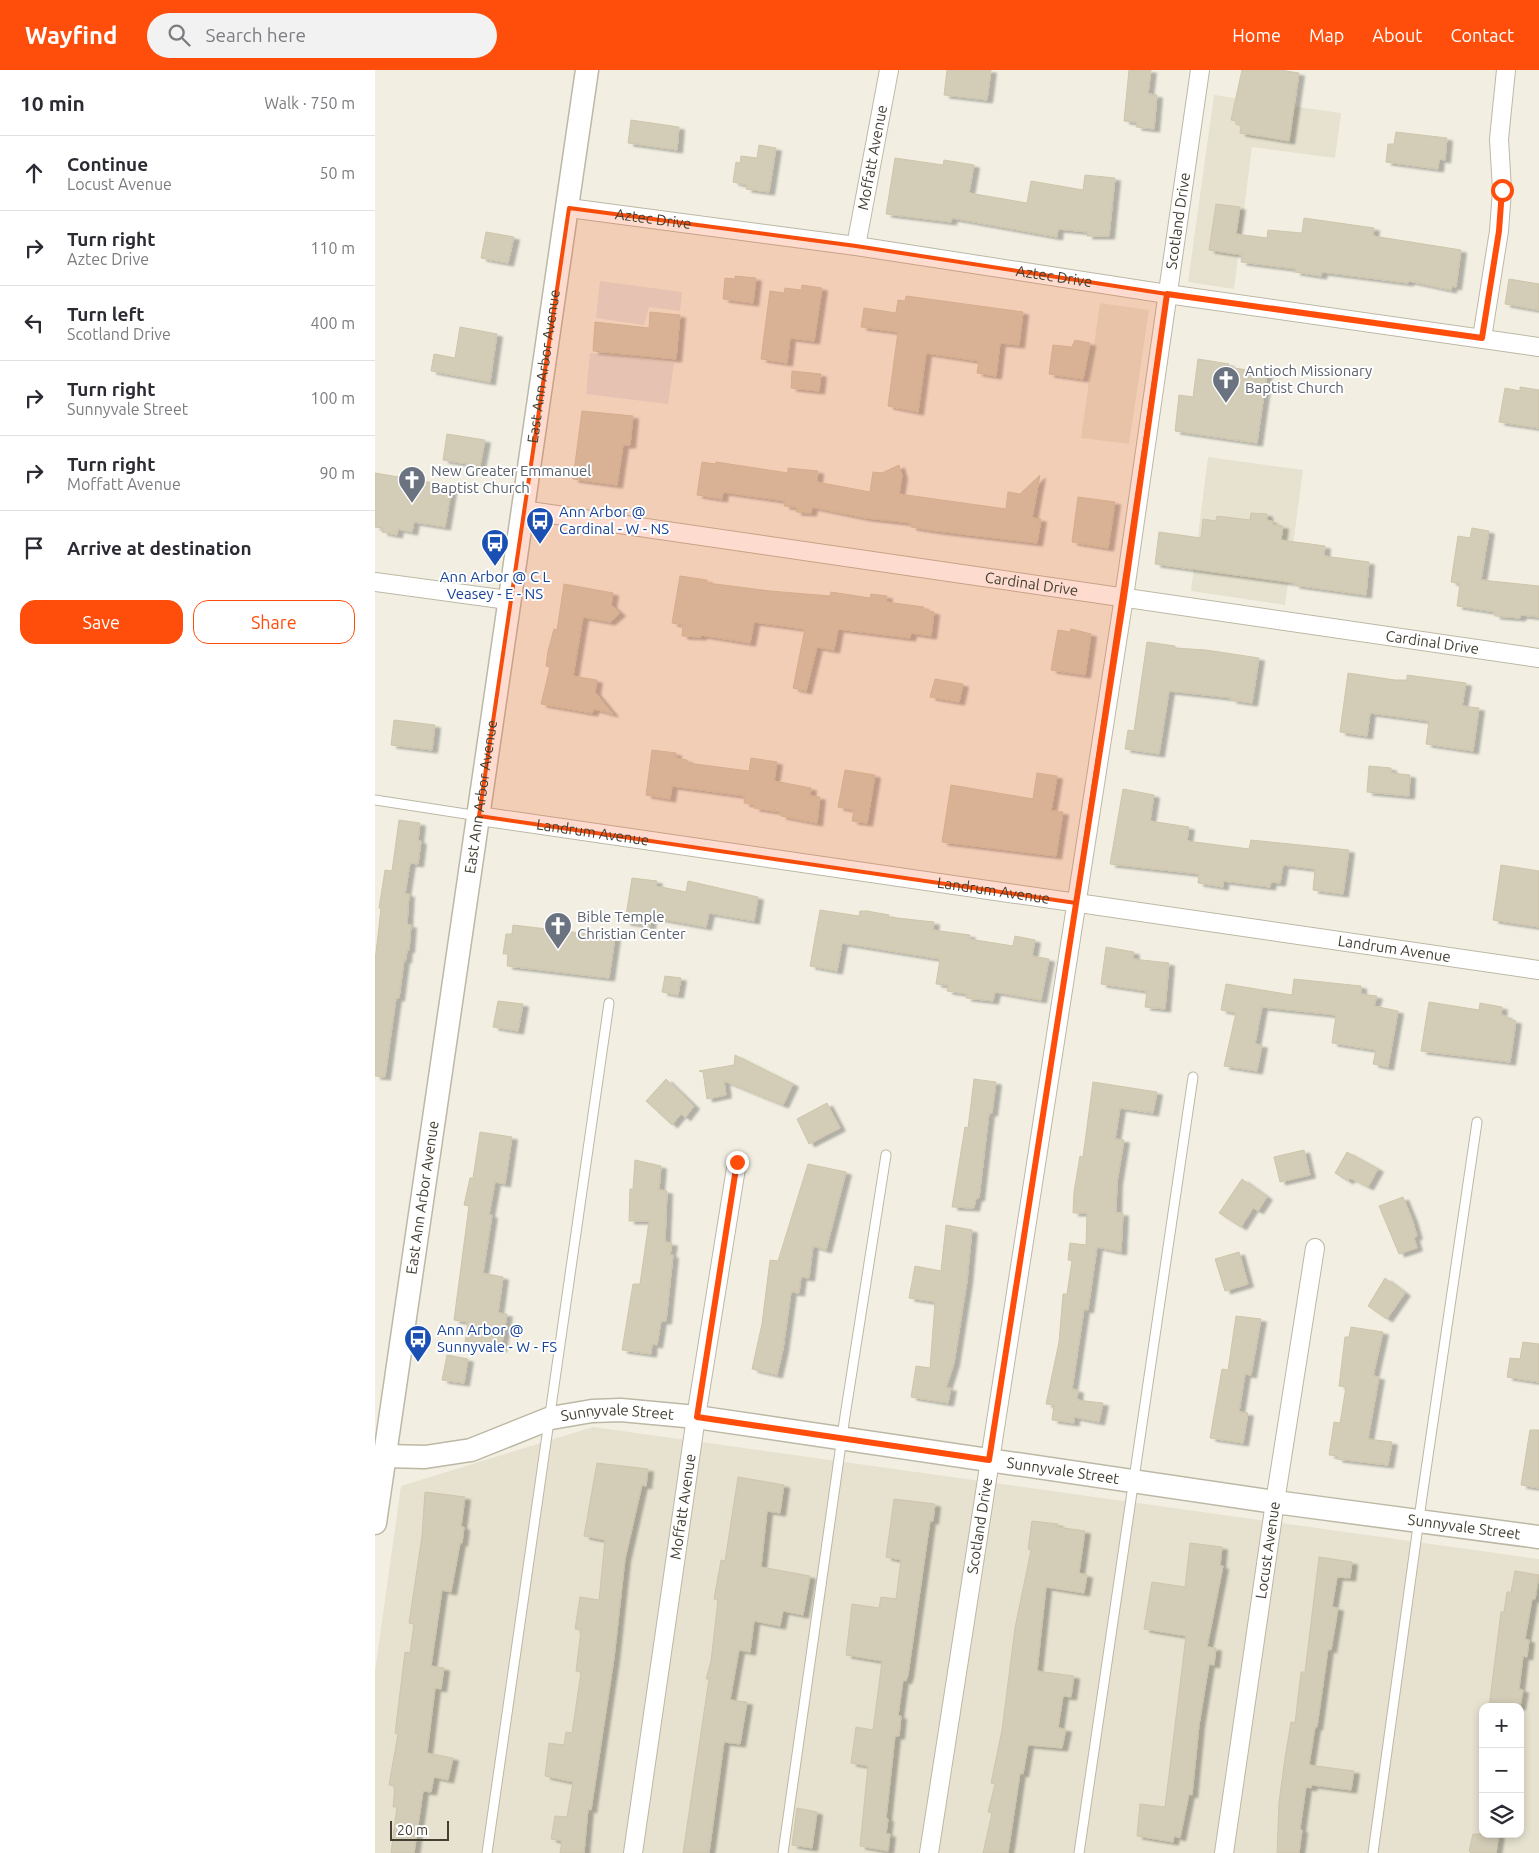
<!DOCTYPE html>
<html lang="en">
<head>
<meta charset="utf-8">
<style>
	:root { --surface:#fff; --page:#f2f2f3; --text:#2b2b33; --muted:#7c7c81; --line:#e1e1e2; --accent:#ff4e0b }
	body { margin:0; font-family:Ubuntu,sans-serif; background:var(--page); color:var(--text) }
	.controls { position:absolute; right:15px; bottom:15px; display:grid; overflow:hidden; border-radius:10px; box-shadow:0 2px 8px #0003 }
	.controls button { width:45px; height:45px; display:grid; place-items:center; padding:0; border:0; border-bottom:1px solid var(--line); background:var(--surface); color:var(--text); font:25px sans-serif }
	.scale { position:absolute; left:15px; bottom:12px; width:59px; box-sizing:border-box; padding-left:5px; border:2px solid #433f32; border-top:0; font-size:14px; line-height:18px; white-space:nowrap; color:#433f32; -webkit-text-stroke:4px #fff; paint-order:stroke }
	.stop { position:absolute; width:15px; height:15px; margin:-11px; border:4px solid #ff4e0b; border-radius:50%; background:#fff }
	.stop.end { background:#ff4e0b; border-color:#fff; box-shadow:0 1px 5px #0008 }
	.list { margin:0; padding:0; list-style:none }
	h2 { display:flex; justify-content:space-between; align-items:center; height:65px; margin:0; padding:0 20px; font-size:21px }
	h2 small { font-size:16px; font-weight:400; color:var(--muted) }
	.list li { display:grid; grid-template-columns:32px 1fr auto; gap:15px; align-items:center; box-sizing:border-box; height:75px; padding:0 20px; border-top:1px solid var(--line) }
	.list b { display:block; font-size:19px; white-space:nowrap }
	.list p { margin:0; font-size:16px; white-space:nowrap; color:var(--muted) }
	.list em { font-size:16px; font-style:normal; color:var(--muted) }
	.actions { display:flex; gap:10px; padding:15px 20px }
	.actions a { flex:1; padding:11px 0; border:1px solid var(--accent); border-radius:15px; text-align:center; font-size:18px; color:var(--accent) }
	.actions .main { background:var(--accent); color:#fff }
	.icon { flex:none; width:28px; height:28px; fill:none; stroke:currentColor; stroke-width:2; stroke-linecap:round; stroke-linejoin:round }
	.map { position:relative; flex:none; width:1164px; height:1783px; overflow:hidden }
	header { display:flex; align-items:center; gap:30px; box-sizing:border-box; height:70px; padding:0 25px; background:var(--accent); color:#fff }
	header strong { font-size:24px }
	nav { display:flex; gap:28px; margin-inline-start:auto; font-size:18px }
	.search { width:350px; height:45px; background:var(--page); display:flex; align-items:center; gap:12px; box-sizing:border-box; padding:0 18px; border-radius:28px; color:var(--muted); font-size:19px }
	main { display:flex }
	aside { flex:1; background:var(--surface) }
	.map>svg:first-child { display:block }
</style>
</head>
<body>
<header>
<strong>Wayfind</strong>
<div class="search"><svg class="icon" aria-label="search" viewBox="0 0 24 24"><circle cx="10" cy="10" r="6"/><path d="M15 15l6 6"/></svg>Search here</div>
<nav><a>Home</a><a>Map</a><a>About</a><a>Contact</a></nav>
</header>
<main>
<aside>
<h2>10 min<small>Walk · 750 m</small></h2>
<ul class="list">
<li><svg class="icon" aria-label="ahead" viewBox="0 0 24 24"><path d="M12 20V5M6 11l6-6 6 6"/></svg><div><b>Continue</b><p>Locust Avenue</p></div><em>50 m</em></li>
<li><svg class="icon" aria-label="right" viewBox="0 0 24 24"><path d="M7 20v-9h11M14 6l5 5-5 5"/></svg><div><b>Turn right</b><p>Aztec Drive</p></div><em>110 m</em></li>
<li><svg class="icon" aria-label="left" viewBox="0 0 24 24"><path d="M17 20v-9H6M10 6l-5 5 5 5"/></svg><div><b>Turn left</b><p>Scotland Drive</p></div><em>400 m</em></li>
<li><svg class="icon" aria-label="right" viewBox="0 0 24 24"><path d="M7 20v-9h11M14 6l5 5-5 5"/></svg><div><b>Turn right</b><p>Sunnyvale Street</p></div><em>100 m</em></li>
<li><svg class="icon" aria-label="right" viewBox="0 0 24 24"><path d="M7 20v-9h11M14 6l5 5-5 5"/></svg><div><b>Turn right</b><p>Moffatt Avenue</p></div><em>90 m</em></li>
<li><svg class="icon" aria-label="arrive" viewBox="0 0 24 24"><path d="M6 21V4h12l-3 4 3 4H6"/></svg><div><b>Arrive at destination</b></div></li>
</ul>
<div class="actions"><a class="main">Save</a><a>Share</a></div>
</aside>
<div class="map">
<svg width="1164" height="1783" viewBox="0 0 1164 1783">
	<defs>
		<filter id="shadow"><feDropShadow dx="5.5" dy="3" stdDeviation="1" flood-color="#0004"/></filter>
	</defs>
	<rect width="100%" height="100%" fill="#f2efe2"/>
	<g fill="#e6e2cf" fill-rule="evenodd">
		<polygon points="839,25 966,43 960,88 877,77 859,219 813,212"/>
		<polygon points="725,233 774,240 754,374 706,368"/>
		<polygon points="833,387 928,400 910,535 816,521"/>
		<path d="M218,1357L1164,1489V1783H0V1601L26,1416ZM1108,1637H1145V1764H1108Z"/>
	</g>
	<g fill="#e2e0db">
		<polygon points="225,211 307,222 305,241 274,237 269,255 221,248"/>
		<polygon points="215,283 299,293 293,334 211,324"/>
	</g>
	<g fill="#d3ccb7" stroke="#cfc5aa" filter="url(#shadow)">
		<polygon points="572,0 616,0 612,30 569,25"/>
		<polygon points="754,0 776,0 773,24 782,25 779,59 761,57 762,52 749,51"/>
		<polygon points="867,0 905,0 924,3 914,71 865,63 866,56 861,54 861,51 856,50"/>
		<polygon points="256,50 304,57 302,80 253,73"/>
		<polygon points="1021,62 1072,68 1070,90 1064,89 1063,99 1011,92 1013,74 1019,74"/>
		<polygon points="384,75 401,78 394,122 371,119 372,115 358,112 361,92 365,93 366,86 382,88"/>
		<polygon points="520,88 568,95 569,90 599,95 594,123 652,133 656,111 708,120 710,105 740,108 734,166 712,166 713,162 683,159 682,167 577,148 576,152 511,144"/>
		<polygon points="841,134 865,137 861,164 892,168 893,160 927,163 929,148 999,158 998,166 1086,180 1081,217 1077,216 1076,220 1034,211 1033,213 947,202 946,206 920,202 921,199 866,192 867,185 834,180"/>
		<polygon points="111,162 139,167 133,193 106,188"/>
		<polygon points="360,206 381,208 378,233 348,229 350,208 360,209"/>
		<polygon points="1134,209 1164,214 1164,240 1130,234"/>
		<polygon points="427,215 447,218 439,271 415,268 412,293 386,289 395,221 409,223 410,218 426,220"/>
		<polygon points="531,226 648,242 644,275 625,273 621,306 602,303 604,291 551,283 543,342 513,336 523,262 486,257 489,238 521,243 523,230 530,231"/>
		<polygon points="275,242 305,245 301,289 218,281 220,252 274,258"/>
		<polygon points="85,257 122,264 115,312 56,301 59,284 80,288"/>
		<polygon points="700,270 715,273 708,309 674,304 678,275 697,277"/>
		<polygon points="823,289 854,294 853,297 892,303 882,373 800,361 804,325 818,327"/>
		<polygon points="417,301 446,304 444,321 416,318"/>
		<polygon points="1145,317 1164,320 1164,358 1124,352 1130,318 1145,321"/>
		<polygon points="207,341 258,346 255,375 248,375 242,415 198,409"/>
		<polygon points="72,364 110,370 105,396 68,390"/>
		<polygon points="327,392 340,394 341,392 413,403 413,398 443,401 442,412 495,422 498,402 507,403 524,395 527,406 524,424 631,439 633,422 645,424 665,405 657,448 666,449 662,473 562,461 536,457 536,453 491,448 437,437 436,443 421,442 422,437 409,436 410,431 348,422 347,429 322,425"/>
		<polygon points="0,403 77,416 70,457 39,452 37,462 23,459 22,465 7,462 8,458 0,457"/>
		<polygon points="703,427 740,432 733,478 697,472"/>
		<polygon points="876,443 892,444 892,450 897,451 898,455 908,456 906,470 950,476 949,486 994,492 991,525 919,515 920,513 780,494 784,462 826,468 828,449 841,451 842,446 875,450"/>
		<polygon points="1097,458 1114,461 1106,510 1164,516 1164,547 1146,545 1145,548 1120,546 1120,542 1082,536 1085,514 1076,512 1083,466 1095,468"/>
		<polygon points="305,506 332,510 332,513 395,521 455,526 456,522 495,528 496,524 512,526 511,532 549,537 549,540 559,542 556,566 536,563 535,568 463,559 459,580 442,577 431,621 418,618 430,559 379,552 375,573 326,565 326,567 307,566 308,555 297,553"/>
		<polygon points="189,514 238,523 236,535 245,543 235,552 208,547 198,606 222,610 220,622 238,644 219,639 217,643 166,634 175,597 171,596 173,581 179,559 182,560"/>
		<polygon points="696,559 716,564 710,605 676,600 683,560 695,562"/>
		<polygon points="772,572 800,576 800,578 831,580 884,588 877,633 856,630 857,628 794,621 784,684 750,679 753,660 759,661"/>
		<polygon points="973,603 1020,610 1032,610 1032,605 1091,613 1087,636 1104,638 1098,681 1051,674 1054,651 995,643 992,666 965,662"/>
		<polygon points="560,609 588,614 584,632 555,627"/>
		<polygon points="19,650 60,655 57,680 16,675"/>
		<polygon points="277,680 301,683 301,688 312,690 312,693 374,701 376,688 402,692 399,711 436,718 435,726 445,727 442,753 406,746 406,742 379,738 380,735 369,733 370,726 297,716 295,729 271,725"/>
		<polygon points="994,696 1016,698 1016,703 1035,705 1034,726 992,722"/>
		<polygon points="470,700 500,705 492,753 477,751 479,740 463,737"/>
		<polygon points="662,703 682,706 676,741 688,742 681,786 567,772 576,715 658,729"/>
		<polygon points="748,719 779,725 775,751 814,757 812,771 874,779 876,770 974,780 968,824 938,820 940,799 908,795 905,813 896,812 895,817 848,811 848,817 823,813 824,804 735,794"/>
		<polygon points="24,750 45,753 43,771 46,771 43,794 35,793 30,824 34,824 32,855 36,855 34,880 32,879 31,890 29,890 24,928 21,928 10,1007 0,1006 0,891 6,839 4,838 10,800 17,801"/>
		<polygon points="1126,795 1164,801 1164,857 1118,850"/>
		<polygon points="257,808 282,811 281,816 311,822 313,811 383,827 379,851 334,843 331,857 276,847 275,856 250,852"/>
		<polygon points="445,840 484,846 485,841 492,841 514,845 513,847 559,852 558,860 595,865 594,869 638,876 640,866 660,870 657,886 674,889 666,930 620,922 618,931 591,928 592,924 572,921 573,915 561,914 565,889 467,873 462,901 435,896"/>
		<polygon points="138,855 240,867 234,908 132,896 133,884 128,884 131,864 137,864"/>
		<polygon points="731,877 759,882 758,889 794,893 790,939 770,937 772,921 726,914"/>
		<polygon points="290,906 306,908 303,925 287,922"/>
		<polygon points="919,909 986,916 986,924 1002,926 999,936 1023,941 1013,997 998,994 1001,980 957,973 961,945 887,937 880,974 887,975 882,1001 849,996 861,943 846,940 851,914 917,925"/>
		<polygon points="123,931 148,934 143,961 118,957"/>
		<polygon points="1054,932 1104,940 1105,933 1127,937 1126,945 1132,946 1132,949 1141,951 1135,992 1046,981"/>
		<polygon points="360,985 418,1014 408,1035 349,1011 351,1025 332,1029 328,1002 324,1001 359,995"/>
		<polygon points="291,1009 319,1036 310,1048 306,1044 297,1055 271,1031"/>
		<polygon points="599,1009 621,1012 617,1043 614,1043 604,1128 601,1128 599,1138 577,1137 590,1057 593,1058"/>
		<polygon points="718,1012 782,1022 778,1043 745,1038 740,1069 749,1070 742,1112 741,1143 748,1143 746,1182 722,1177 713,1240 709,1239 697,1319 703,1320 702,1330 728,1333 724,1352 699,1347 699,1353 677,1350 679,1335 671,1334 684,1272 688,1224 692,1224 697,1191 693,1190 695,1173 711,1175 712,1143 698,1143 699,1122 705,1086 708,1087"/>
		<polygon points="452,1033 465,1058 434,1074 422,1049"/>
		<polygon points="105,1062 137,1067 130,1114 120,1112 114,1145 117,1145 108,1203 128,1207 123,1243 132,1244 126,1279 90,1273 93,1252 79,1250 94,1136 89,1135 95,1108 98,1108"/>
		<polygon points="929,1080 935,1105 905,1112 899,1087"/>
		<polygon points="972,1082 1003,1099 993,1117 975,1108 973,1111 960,1103"/>
		<polygon points="260,1090 286,1096 284,1120 292,1121 290,1172 297,1173 295,1185 298,1185 291,1251 286,1251 282,1275 277,1274 276,1284 247,1280 258,1214 265,1214 274,1151 254,1151 255,1119 258,1119"/>
		<polygon points="433,1094 471,1102 451,1180 438,1176 434,1208 426,1207 424,1223 416,1222 408,1279 402,1305 377,1299 387,1254 395,1190 403,1191"/>
		<polygon points="867,1109 892,1127 883,1141 878,1138 866,1157 844,1143"/>
		<polygon points="1028,1127 1037,1149 1042,1166 1039,1168 1042,1178 1024,1184 1004,1136"/>
		<polygon points="571,1155 597,1160 592,1211 579,1293 571,1318 576,1318 573,1333 536,1327 541,1296 555,1298 560,1232 534,1228 540,1196 566,1201"/>
		<polygon points="864,1182 873,1214 850,1221 840,1189"/>
		<polygon points="1010,1208 1030,1223 1012,1249 993,1236"/>
		<polygon points="861,1246 886,1249 876,1305 870,1304 864,1342 873,1343 868,1373 835,1368 847,1299 853,1300"/>
		<polygon points="976,1257 1008,1262 998,1306 1004,1307 993,1369 1017,1372 1013,1395 962,1389 963,1386 954,1385 959,1352 965,1353 971,1317 964,1316 970,1267 974,1267"/>
		<polygon points="1148,1272 1164,1274 1164,1312 1132,1307 1135,1288 1145,1289"/>
		<polygon points="72,1285 93,1289 89,1313 67,1310"/>
		<polygon points="1155,1360 1164,1360 1164,1418 1146,1415"/>
		<polygon points="222,1393 273,1399 271,1416 267,1415 250,1489 239,1588 216,1740 213,1739 209,1783 185,1783 187,1771 176,1769 180,1746 192,1747 198,1712 170,1706 174,1673 189,1675 191,1662 197,1663 206,1602 201,1601 206,1560 200,1559 205,1527 224,1530 230,1470 209,1466"/>
		<polygon points="363,1407 409,1415 405,1443 392,1441 386,1497 435,1506 428,1545 408,1541 405,1556 379,1551 375,1582 364,1580 355,1630 372,1632 365,1674 349,1672 334,1783 308,1783 334,1609 331,1609 336,1591 343,1530 339,1529 346,1490 350,1491"/>
		<polygon points="50,1422 90,1427 86,1457 89,1457 87,1473 85,1473 76,1522 67,1520 56,1596 69,1598 66,1619 60,1618 52,1683 78,1688 73,1710 59,1707 56,1722 48,1721 39,1783 16,1783 22,1737 18,1737 20,1716 14,1715 23,1664 20,1663 30,1582 35,1583 39,1554 34,1553 47,1466"/>
		<polygon points="519,1429 560,1434 558,1451 555,1451 533,1605 531,1611 528,1610 523,1646 526,1646 524,1666 520,1666 511,1748 513,1749 511,1764 515,1764 513,1781 485,1776 493,1696 476,1693 481,1657 498,1660 507,1591 471,1585 477,1534 504,1538 506,1527 521,1529 526,1490 511,1487"/>
		<polygon points="657,1451 683,1454 682,1457 710,1461 704,1503 712,1505 709,1523 671,1517 662,1601 699,1606 696,1627 688,1626 683,1658 691,1659 687,1678 653,1675 648,1704 645,1703 633,1783 608,1783 617,1743 613,1742 620,1714 616,1713 627,1660 640,1558 656,1480 653,1479"/>
		<polygon points="815,1473 847,1477 845,1496 848,1496 832,1577 841,1578 839,1595 834,1594 824,1655 817,1725 814,1724 805,1768 799,1766 798,1772 762,1766 765,1734 790,1737 811,1566 769,1559 777,1512 810,1517"/>
		<polygon points="944,1487 977,1492 975,1508 962,1507 957,1537 963,1538 956,1580 953,1579 942,1657 940,1657 934,1695 979,1701 976,1720 937,1715 936,1718 931,1717 925,1759 927,1760 924,1783 902,1783 904,1732 910,1688 916,1652 920,1653 926,1602 930,1602"/>
		<polygon points="1140,1501 1164,1505 1160,1529 1157,1529 1150,1569 1154,1570 1152,1587 1148,1586 1144,1619 1148,1620 1145,1637 1114,1637 1126,1542 1129,1542 1132,1522 1136,1522"/>
		<polygon points="422,1738 442,1742 437,1778 417,1775"/>
		<polygon points="1098,1764 1124,1764 1121,1783 1096,1783 1094,1781"/>
	</g>
	<g fill="none" stroke-linecap="round" stroke-linejoin="round">
		<defs>
			<g id="service">
				<polyline points="0,730 104,746"/>
				<polyline points="112,1783 234,933"/>
				<polyline points="408,1783 470,1346 511,1085"/>
				<polyline points="704,1783 818,1007"/>
				<polyline points="998,1783 1047,1427 1102,1052"/>
			</g>
			<g id="minor">
				<path id="s1" d="M194,138L481,176L792,224L1164,277"/>
				<path id="s2" d="M481,176L514,0"/>
				<polyline points="1107,268 1124,161 1127,120 1124,69 1131,0"/>
				<path id="s3" d="M148,440L1164,588"/>
				<polyline points="0,512 133,530"/>
				<path id="s4" d="M104,746L1164,900"/>
				<path id="s5" d="M258,1783L321,1347L362,1092"/>
				<path id="s6" d="M554,1783L749,527L825,0"/>
				<path id="s7" d="M849,1783L900,1432L940,1178"/>
			</g>
			<g id="tertiary">
				<path id="s8" d="M0,1389L10,1386L50,1387L96,1380L176,1348L217,1341L246,1340L321,1347L900,1432L1164,1467"/>
				<path id="s9" d="M0,1453L212,0"/>
			</g>
		</defs>
		<use href="#service" stroke="#bdb8a4" stroke-width="11"/>
		<use href="#minor" stroke="#bdb8a4" stroke-width="20"/>
		<use href="#tertiary" stroke="#bdb8a4" stroke-width="25"/>
		<use href="#service" stroke="#fff" stroke-width="9"/>
		<use href="#minor" stroke="#fff" stroke-width="18"/>
		<use href="#tertiary" stroke="#fff" stroke-width="22"/>
	</g>
	<g fill="none" stroke-linecap="round" stroke-linejoin="round">
		<polyline stroke="#ff4e0b" stroke-width="6" points="362,1092 322,1347 614,1390 749,527 792,224 1107,268 1124,161 1127,120"/>
	</g>
	<path fill="#f64d0d" fill-opacity="0.2" stroke="#f64d0d" stroke-width="4" stroke-linejoin="round" d="M194,138L481,176L792,224L701,833L104,746Z"/>
	<defs>
		<symbol id="church-pin" viewBox="-11 -11 22 30"><path d="M0 17L-7.5 6A9.5 9.5 0 1 1 7.5 6Z" fill="#6b7280" stroke="#fff"/><path d="M-1.2-6h2.4v3.5h3.3v2.4h-3.3V6h-2.4V-.1h-3.3v-2.4h3.3Z" fill="#fff"/></symbol>
		<symbol id="bus-pin" viewBox="-11 -11 22 30"><path d="M0 17L-7.5 6A9.5 9.5 0 1 1 7.5 6Z" fill="#1a4fb4" stroke="#fff"/><path d="M-5-6H5V4H4V6H2V4H-2V6H-4V4H-5ZM-3.5-4V0h7V-4ZM-3.5 1.2v1.5H-2V1.2ZM2 1.2v1.5H3.5V1.2Z" fill="#fff"/></symbol>
	</defs>
	<g fill-rule="evenodd">
		<use href="#church-pin" x="835" y="294" width="32" height="43"/>
		<use href="#church-pin" x="21" y="394" width="32" height="43"/>
		<use href="#bus-pin" x="149" y="435" width="32" height="43"/>
		<use href="#bus-pin" x="104" y="457" width="32" height="43"/>
		<use href="#church-pin" x="167" y="840" width="32" height="43"/>
		<use href="#bus-pin" x="27" y="1253" width="32" height="43"/>
	</g>
	<g text-anchor="middle" stroke-width="4" stroke-linejoin="round" paint-order="stroke">
		<g font-size="15" fill="#433f32" stroke="#fff">
			<text dy="5" stroke="none"><textPath href="#s2" startOffset="90">Moffatt Avenue</textPath></text>
			<text dy="5" stroke="none"><textPath href="#s1" startOffset="85">Aztec Drive</textPath></text>
			<text dy="5" stroke="none"><textPath href="#s6" startOffset="1651">Scotland Drive</textPath></text>
			<text dy="5" stroke="none"><textPath href="#s1" startOffset="490">Aztec Drive</textPath></text>
			<text dy="5" stroke="none"><textPath href="#s9" startOffset="1169">East Ann Arbor Avenue</textPath></text>
			<text dy="5" stroke="none"><textPath href="#s3" startOffset="514">Cardinal Drive</textPath></text>
			<text dy="5" stroke="none"><textPath href="#s3" startOffset="919">Cardinal Drive</textPath></text>
			<text dy="5" stroke="none"><textPath href="#s9" startOffset="734">East Ann Arbor Avenue</textPath></text>
			<text dy="5" stroke="none"><textPath href="#s4" startOffset="115">Landrum Avenue</textPath></text>
			<text dy="5" stroke="none"><textPath href="#s4" startOffset="520">Landrum Avenue</textPath></text>
			<text dy="5" stroke="none"><textPath href="#s4" startOffset="925">Landrum Avenue</textPath></text>
			<text dy="5" stroke="none"><textPath href="#s9" startOffset="329">East Ann Arbor Avenue</textPath></text>
			<text dy="5" stroke="none"><textPath href="#s8" startOffset="250">Sunnyvale Street</textPath></text>
			<text dy="5" stroke="none"><textPath href="#s8" startOffset="700">Sunnyvale Street</textPath></text>
			<text dy="5" stroke="none"><textPath href="#s5" startOffset="350">Moffatt Avenue</textPath></text>
			<text dy="5" stroke="none"><textPath href="#s6" startOffset="331">Scotland Drive</textPath></text>
			<text dy="5" stroke="none"><textPath href="#s8" startOffset="1105">Sunnyvale Street</textPath></text>
			<text dy="5" stroke="none"><textPath href="#s7" startOffset="306">Locust Avenue</textPath></text>
		</g>
		<g font-size="15" fill="#5b616d" stroke="#fff" text-anchor="start">
			<text x="870" y="306">Antioch Missionary<tspan x="870" dy="17">Baptist Church</tspan></text>
			<text x="56" y="406">New Greater Emmanuel<tspan x="56" dy="17">Baptist Church</tspan></text>
			<text x="202" y="852">Bible Temple<tspan x="202" dy="17">Christian Center</tspan></text>
		</g>
		<g font-size="15" fill="#164399" stroke="#fff" text-anchor="start">
			<text x="184" y="447">Ann Arbor @<tspan x="184" dy="17">Cardinal - W - NS</tspan></text>
			<text x="120" y="512" text-anchor="middle">Ann Arbor @ C L<tspan x="120" dy="17">Veasey - E - NS</tspan></text>
			<text x="62" y="1265">Ann Arbor @<tspan x="62" dy="17">Sunnyvale - W - FS</tspan></text>
		</g>
	</g>
</svg>
<div class="controls">
<button>+</button>
<button>−</button>
<button><svg class="icon" aria-label="layers" viewBox="0 0 24 24"><path d="M12 4l9 5-9 5-9-5zM3 14l9 5 9-5"/></svg></button>
</div>
<div class="scale">20 m</div>
<div class="stop" style="left:1127px;top:120px"></div>
<div class="stop end" style="left:362px;top:1092px"></div>
</div>
</main>
</body>
</html>
